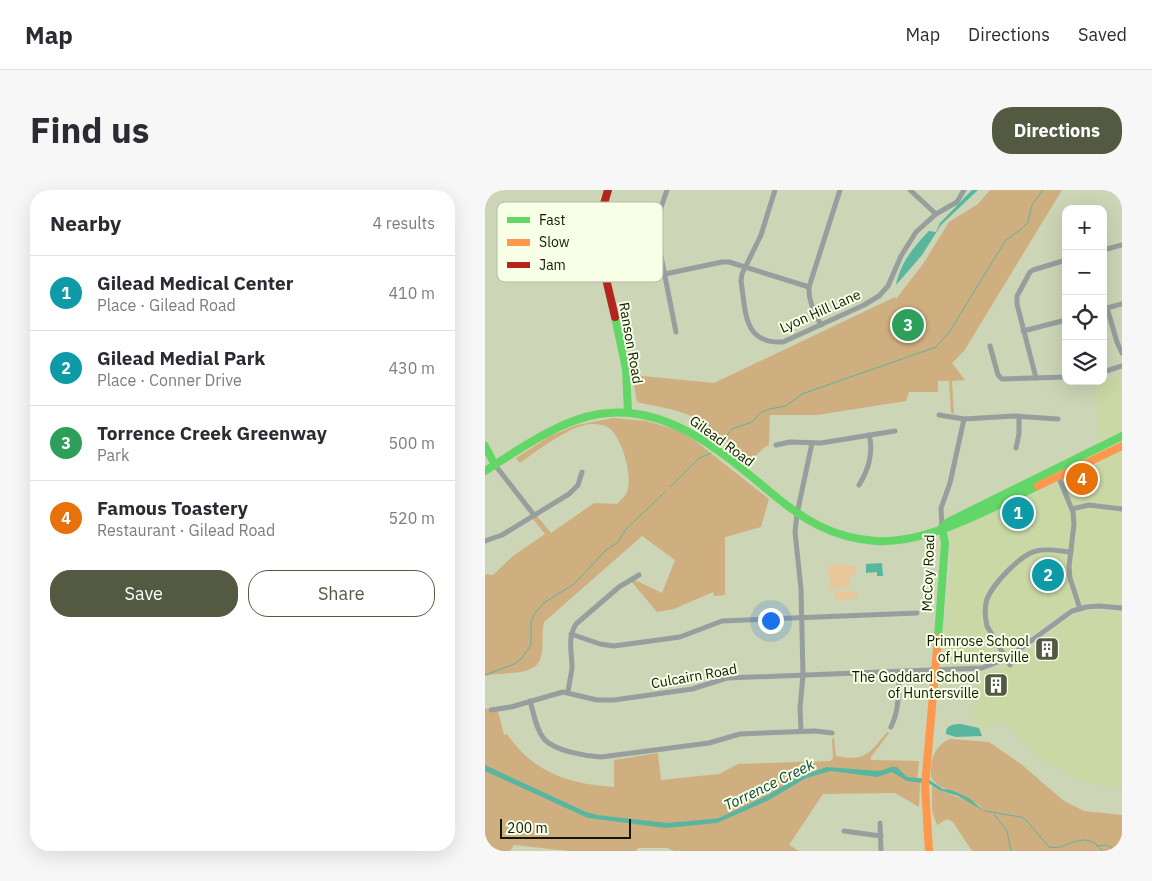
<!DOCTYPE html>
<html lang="en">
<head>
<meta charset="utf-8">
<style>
	:root { --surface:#fff; --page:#f7f7f7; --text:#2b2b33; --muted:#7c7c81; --line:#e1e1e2; --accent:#535a41 }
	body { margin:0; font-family:"IBM Plex Sans",sans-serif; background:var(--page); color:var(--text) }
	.controls { position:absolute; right:15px; top:15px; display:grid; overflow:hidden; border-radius:10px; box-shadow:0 5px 20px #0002 }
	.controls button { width:45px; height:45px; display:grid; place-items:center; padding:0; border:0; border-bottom:1px solid var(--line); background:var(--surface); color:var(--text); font:25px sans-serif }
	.scale { position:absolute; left:15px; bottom:12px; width:131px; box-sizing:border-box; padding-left:5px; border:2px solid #121703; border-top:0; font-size:14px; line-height:18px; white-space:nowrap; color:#121703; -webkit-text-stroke:4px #f7ffe7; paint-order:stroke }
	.you { position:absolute; left:285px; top:430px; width:18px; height:18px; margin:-12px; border:4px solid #fff; border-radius:50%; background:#1a73e8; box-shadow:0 0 0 8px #1a73e833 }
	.badge { display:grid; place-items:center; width:32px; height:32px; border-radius:50%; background:var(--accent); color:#fff; font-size:16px; font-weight:700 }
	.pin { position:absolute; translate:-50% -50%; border:2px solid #fff; box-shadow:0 1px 5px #0006 }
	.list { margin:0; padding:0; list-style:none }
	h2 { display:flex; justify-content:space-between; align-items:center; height:65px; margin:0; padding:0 20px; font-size:21px }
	h2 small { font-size:16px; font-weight:400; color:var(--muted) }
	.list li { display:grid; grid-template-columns:32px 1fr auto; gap:15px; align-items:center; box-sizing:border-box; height:75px; padding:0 20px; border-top:1px solid var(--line) }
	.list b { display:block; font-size:19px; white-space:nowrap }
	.list p { margin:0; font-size:16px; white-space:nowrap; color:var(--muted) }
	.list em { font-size:16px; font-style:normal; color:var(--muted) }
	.actions { display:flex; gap:10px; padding:15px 20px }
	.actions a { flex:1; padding:11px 0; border:1px solid var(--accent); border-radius:20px; text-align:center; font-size:18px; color:var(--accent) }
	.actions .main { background:var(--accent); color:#fff }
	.icon { flex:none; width:28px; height:28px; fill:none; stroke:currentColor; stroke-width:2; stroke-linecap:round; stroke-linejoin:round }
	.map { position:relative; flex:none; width:637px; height:661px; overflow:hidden; border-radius:20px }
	header { display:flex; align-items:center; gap:30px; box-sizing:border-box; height:70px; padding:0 25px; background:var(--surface); border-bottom:1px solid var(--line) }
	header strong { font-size:24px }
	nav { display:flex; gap:28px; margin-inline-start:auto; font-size:18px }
	.intro { display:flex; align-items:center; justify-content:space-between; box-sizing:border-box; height:120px; padding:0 30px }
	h1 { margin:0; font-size:35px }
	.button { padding:12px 22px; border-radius:20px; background:var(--accent); color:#fff; font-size:18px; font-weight:700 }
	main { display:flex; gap:30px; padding:0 30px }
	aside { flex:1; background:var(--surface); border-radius:20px; box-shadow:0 5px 20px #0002 }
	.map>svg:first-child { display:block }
</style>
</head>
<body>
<header>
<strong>Map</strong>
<nav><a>Map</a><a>Directions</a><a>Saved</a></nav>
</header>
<div class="intro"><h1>Find us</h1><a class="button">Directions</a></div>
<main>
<aside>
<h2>Nearby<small>4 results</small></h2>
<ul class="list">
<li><span class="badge" style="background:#0f9aa8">1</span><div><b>Gilead Medical Center</b><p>Place · Gilead Road</p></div><em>410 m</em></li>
<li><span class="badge" style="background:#0f9aa8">2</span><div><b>Gilead Medial Park</b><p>Place · Conner Drive</p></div><em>430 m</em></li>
<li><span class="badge" style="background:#2e9e5b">3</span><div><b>Torrence Creek Greenway</b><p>Park</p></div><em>500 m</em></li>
<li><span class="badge" style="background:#e8710a">4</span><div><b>Famous Toastery</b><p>Restaurant · Gilead Road</p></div><em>520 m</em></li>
</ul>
<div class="actions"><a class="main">Save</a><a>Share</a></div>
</aside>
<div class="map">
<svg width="637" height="661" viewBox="0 0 637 661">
	<rect width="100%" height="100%" fill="#ccd5b5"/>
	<g fill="#cad8a6">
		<polygon points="637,183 637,240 613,252 611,194"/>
		<polygon points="637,262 637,414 598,413 574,424 525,462 511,470 495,474 468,476 459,475 457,472 467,368 465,346 467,344 476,337"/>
		<polygon points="609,421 637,423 637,599 611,595 587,586 566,576 546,562 518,529 501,540 488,532 490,485 512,480 528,472 584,429 592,425"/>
	</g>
	<g fill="#e8c79b">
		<polygon points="362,374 364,376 370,376 371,385 364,386 365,397 345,399 343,376"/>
		<polygon points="354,401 373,402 373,408 350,411 350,402"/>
	</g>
	<g fill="#cfae80">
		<path d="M505,0H577L479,161L467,173L480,190L467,191L469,224L466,223L464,191H453V202H424L421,211L332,225H285L284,255L280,257L264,272C245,255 225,233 201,224C186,218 168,216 152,212L147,185L229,193L410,107L411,109L438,74L464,32L493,14Z"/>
		<path d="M128,228L162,231L194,241L209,250L284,309L276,337L240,347V405L229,406L228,402L189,419L172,422L146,391H152L177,403L190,370L157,346L59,432C56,443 59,456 56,467C51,488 15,481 0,486V384L8,385L28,366L60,344L48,329L52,326L66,343L109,313L132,314C135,310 141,306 142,302C148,286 137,247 124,238C119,234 111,234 105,234C83,237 53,260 35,273L31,268L65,246L92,235Z"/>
		<path d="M0,518L8,521H13L19,545L22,544C49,583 84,594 129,597V570L173,563L176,590L234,584L253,574L345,571L348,568L347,549L349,548L351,566C380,572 385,563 402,542L404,543L386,567V570L434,571L432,591L435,592L434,617L410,603L338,604L304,655L314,661H189L182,658H153L151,661H84L29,655L25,661H0Z"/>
		<path d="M465,549L504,552L536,574L579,611L599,621L637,625V661H487L468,632L462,629L452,635L447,621V596L454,600L483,611L496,619V617C482,605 453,601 446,587C445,571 449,555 465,549Z"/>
	</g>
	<g fill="#58b69f">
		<path d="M487,0H493L456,35L437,65L411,95C415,74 429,56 444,41L451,42L455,33Z"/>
		<polygon points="397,373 398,386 392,386 392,382 381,383 381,374"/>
		<path d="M476,534L494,538L497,546L471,547L461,544C460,535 469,534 476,534Z"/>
		<polygon points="0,575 101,622 112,625 182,633 227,629 234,628 281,606 315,586 342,577 395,581 406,577 412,577 422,587 443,589 458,599 466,600 484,608 499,621 473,606 454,600 445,594 422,591 407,582 392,587 346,581 321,588 284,610 232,633 181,638 103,628 0,581"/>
	</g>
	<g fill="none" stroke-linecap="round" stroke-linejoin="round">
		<g stroke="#58b69f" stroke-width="1">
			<polyline points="235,254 247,239 267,232 275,223 284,219 301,216 317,204 451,157 465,141 520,51 540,36 543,32 547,15 558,0"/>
			<polyline points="185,297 213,269 226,263"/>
			<polyline points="0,485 29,474 36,469 46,455 46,432 50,423 60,412 89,394 120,361 133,352 141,339 180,302"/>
			<path d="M500,621L536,627L540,629L564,657C579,661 590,646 605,651C610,652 614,658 618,661"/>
			<polyline points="509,624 522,641 526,661"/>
			<polyline points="612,656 622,655 630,660 637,659"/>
		</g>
		<g stroke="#969e9e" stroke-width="5">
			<polyline points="182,0 172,29 171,41 191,142"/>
			<path d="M290,0L276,45L257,84L256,91C261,122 258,154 298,152L379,115L394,106L403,96L416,66L431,42L451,24L472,12L479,0"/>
			<polyline points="425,0 451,24"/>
			<polyline points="618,60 637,55"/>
			<polyline points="180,84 237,72 244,72 324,97"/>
			<polyline points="622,118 632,152 637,163"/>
			<polyline points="618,119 637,114"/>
			<path d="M336,135C330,123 323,111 324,97L355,0"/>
			<polyline points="538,141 581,130"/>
			<polyline points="505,156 513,185 517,189 581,187"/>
			<polyline points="618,182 637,176"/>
			<polyline points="551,188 532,114 532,106 545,82 548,80 581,70"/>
			<polyline points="454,225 479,229 529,226 573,229"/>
			<polyline points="291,255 305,252 336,253 410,241"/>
			<polyline points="531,258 534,244 534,226"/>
			<polyline points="10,275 49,325"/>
			<polyline points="573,286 588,322 589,334 584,377 585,388 595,419"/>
			<path d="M374,295C383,281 389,262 384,245"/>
			<polyline points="587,319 604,315 637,319"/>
			<polyline points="457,338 456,318 465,293 479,229"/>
			<polyline points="0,351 17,345 84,304 93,295 97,282"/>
			<polyline points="86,444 115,454 129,456 195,447 237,431 432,423"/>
			<path d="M525,475L502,436C500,427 499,418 502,409C508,394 535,365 551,361C562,358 574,361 586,362"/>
			<path d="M83,502C84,494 86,486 87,478C87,461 82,449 91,434L134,397L154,385"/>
			<path d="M45,511C49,524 51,539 59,549C70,561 100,566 116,567L224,553L255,544L330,541L347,543"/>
			<polyline points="6,520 26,517 78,502 112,510 129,510 207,499 242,488 497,478 521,469 587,421 601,417 614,416 637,418"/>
			<path d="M406,537C414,521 414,500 414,482"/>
			<polyline points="316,541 315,518 318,485 316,399 310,342 312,324 327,253"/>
			<polyline points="395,633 396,661"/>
			<polyline points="359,641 396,646"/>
		</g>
		<g stroke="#63d668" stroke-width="8">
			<polyline points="130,127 141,179 143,222"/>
			<polyline points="0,256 10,275"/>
			<path d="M0,281C33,260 75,230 114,224C181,213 236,261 284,301C316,328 346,348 391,351C444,354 506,318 553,296"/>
			<polyline points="457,338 463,332 637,246"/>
			<polyline points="453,448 460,353 457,338"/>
		</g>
		<g stroke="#ff974d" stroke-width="8">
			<polyline points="553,296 637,256"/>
			<polyline points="444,661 440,596 453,448"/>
		</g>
		<path stroke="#b3261e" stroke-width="8" d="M123,0C119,14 114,27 114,42C115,70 124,100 130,127"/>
	</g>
	<defs>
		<symbol id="building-square" viewBox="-11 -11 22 22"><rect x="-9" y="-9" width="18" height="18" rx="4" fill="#535a41" stroke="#f7ffe7"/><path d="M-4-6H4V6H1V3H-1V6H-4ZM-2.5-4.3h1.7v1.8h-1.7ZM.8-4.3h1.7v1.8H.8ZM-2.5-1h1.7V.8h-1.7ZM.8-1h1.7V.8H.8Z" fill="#fff"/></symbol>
	</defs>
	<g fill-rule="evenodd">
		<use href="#building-square" x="548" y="445" width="28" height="28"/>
		<use href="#building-square" x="497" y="481" width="28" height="28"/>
	</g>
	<g text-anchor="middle" stroke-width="4" stroke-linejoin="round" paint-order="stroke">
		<g font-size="14" fill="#121703" stroke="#f7ffe7">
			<text transform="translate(335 121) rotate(-24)" y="5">Lyon Hill Lane</text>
			<text transform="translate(146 153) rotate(80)" y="5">Ranson Road</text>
			<text transform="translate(237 251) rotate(36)" y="5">Gilead Road</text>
			<text transform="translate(443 383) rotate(-88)" y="5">McCoy Road</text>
			<text transform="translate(209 486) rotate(-10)" y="5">Culcairn Road</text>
		</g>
		<g font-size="14" fill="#121703" stroke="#f7ffe7" text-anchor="end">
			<text x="544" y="456">Primrose School<tspan x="544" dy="16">of Huntersville</tspan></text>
			<text x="494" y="492">The Goddard School<tspan x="494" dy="16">of Huntersville</tspan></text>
		</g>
		<g font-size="15" font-style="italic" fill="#0c423a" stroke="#f7ffe7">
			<text transform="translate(284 595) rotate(-26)" y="5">Torrence Creek</text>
		</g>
	</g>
	<rect x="12" y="12" width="166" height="80" rx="8" fill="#f7ffe7" stroke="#b2b9a3" stroke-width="1"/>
	<rect x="22" y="27" width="23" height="6" fill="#63d668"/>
	<rect x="22" y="49" width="23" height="7" fill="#ff974d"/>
	<rect x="22" y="72" width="23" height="6" fill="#b3261e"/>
	<g font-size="14" fill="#121703">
		<text x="54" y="35">Fast</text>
		<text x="54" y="57">Slow</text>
		<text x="54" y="80">Jam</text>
	</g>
</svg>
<div class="controls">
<button>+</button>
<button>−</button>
<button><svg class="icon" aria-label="locate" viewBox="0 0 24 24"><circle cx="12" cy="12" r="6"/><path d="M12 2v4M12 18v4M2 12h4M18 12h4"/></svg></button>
<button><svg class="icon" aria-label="layers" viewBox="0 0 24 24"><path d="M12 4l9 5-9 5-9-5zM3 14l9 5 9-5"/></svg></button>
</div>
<div class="scale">200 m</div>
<div class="you"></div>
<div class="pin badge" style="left:533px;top:323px;background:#0f9aa8">1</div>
<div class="pin badge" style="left:563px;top:385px;background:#0f9aa8">2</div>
<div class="pin badge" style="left:423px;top:135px;background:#2e9e5b">3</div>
<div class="pin badge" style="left:597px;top:289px;background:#e8710a">4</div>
</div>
</main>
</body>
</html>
